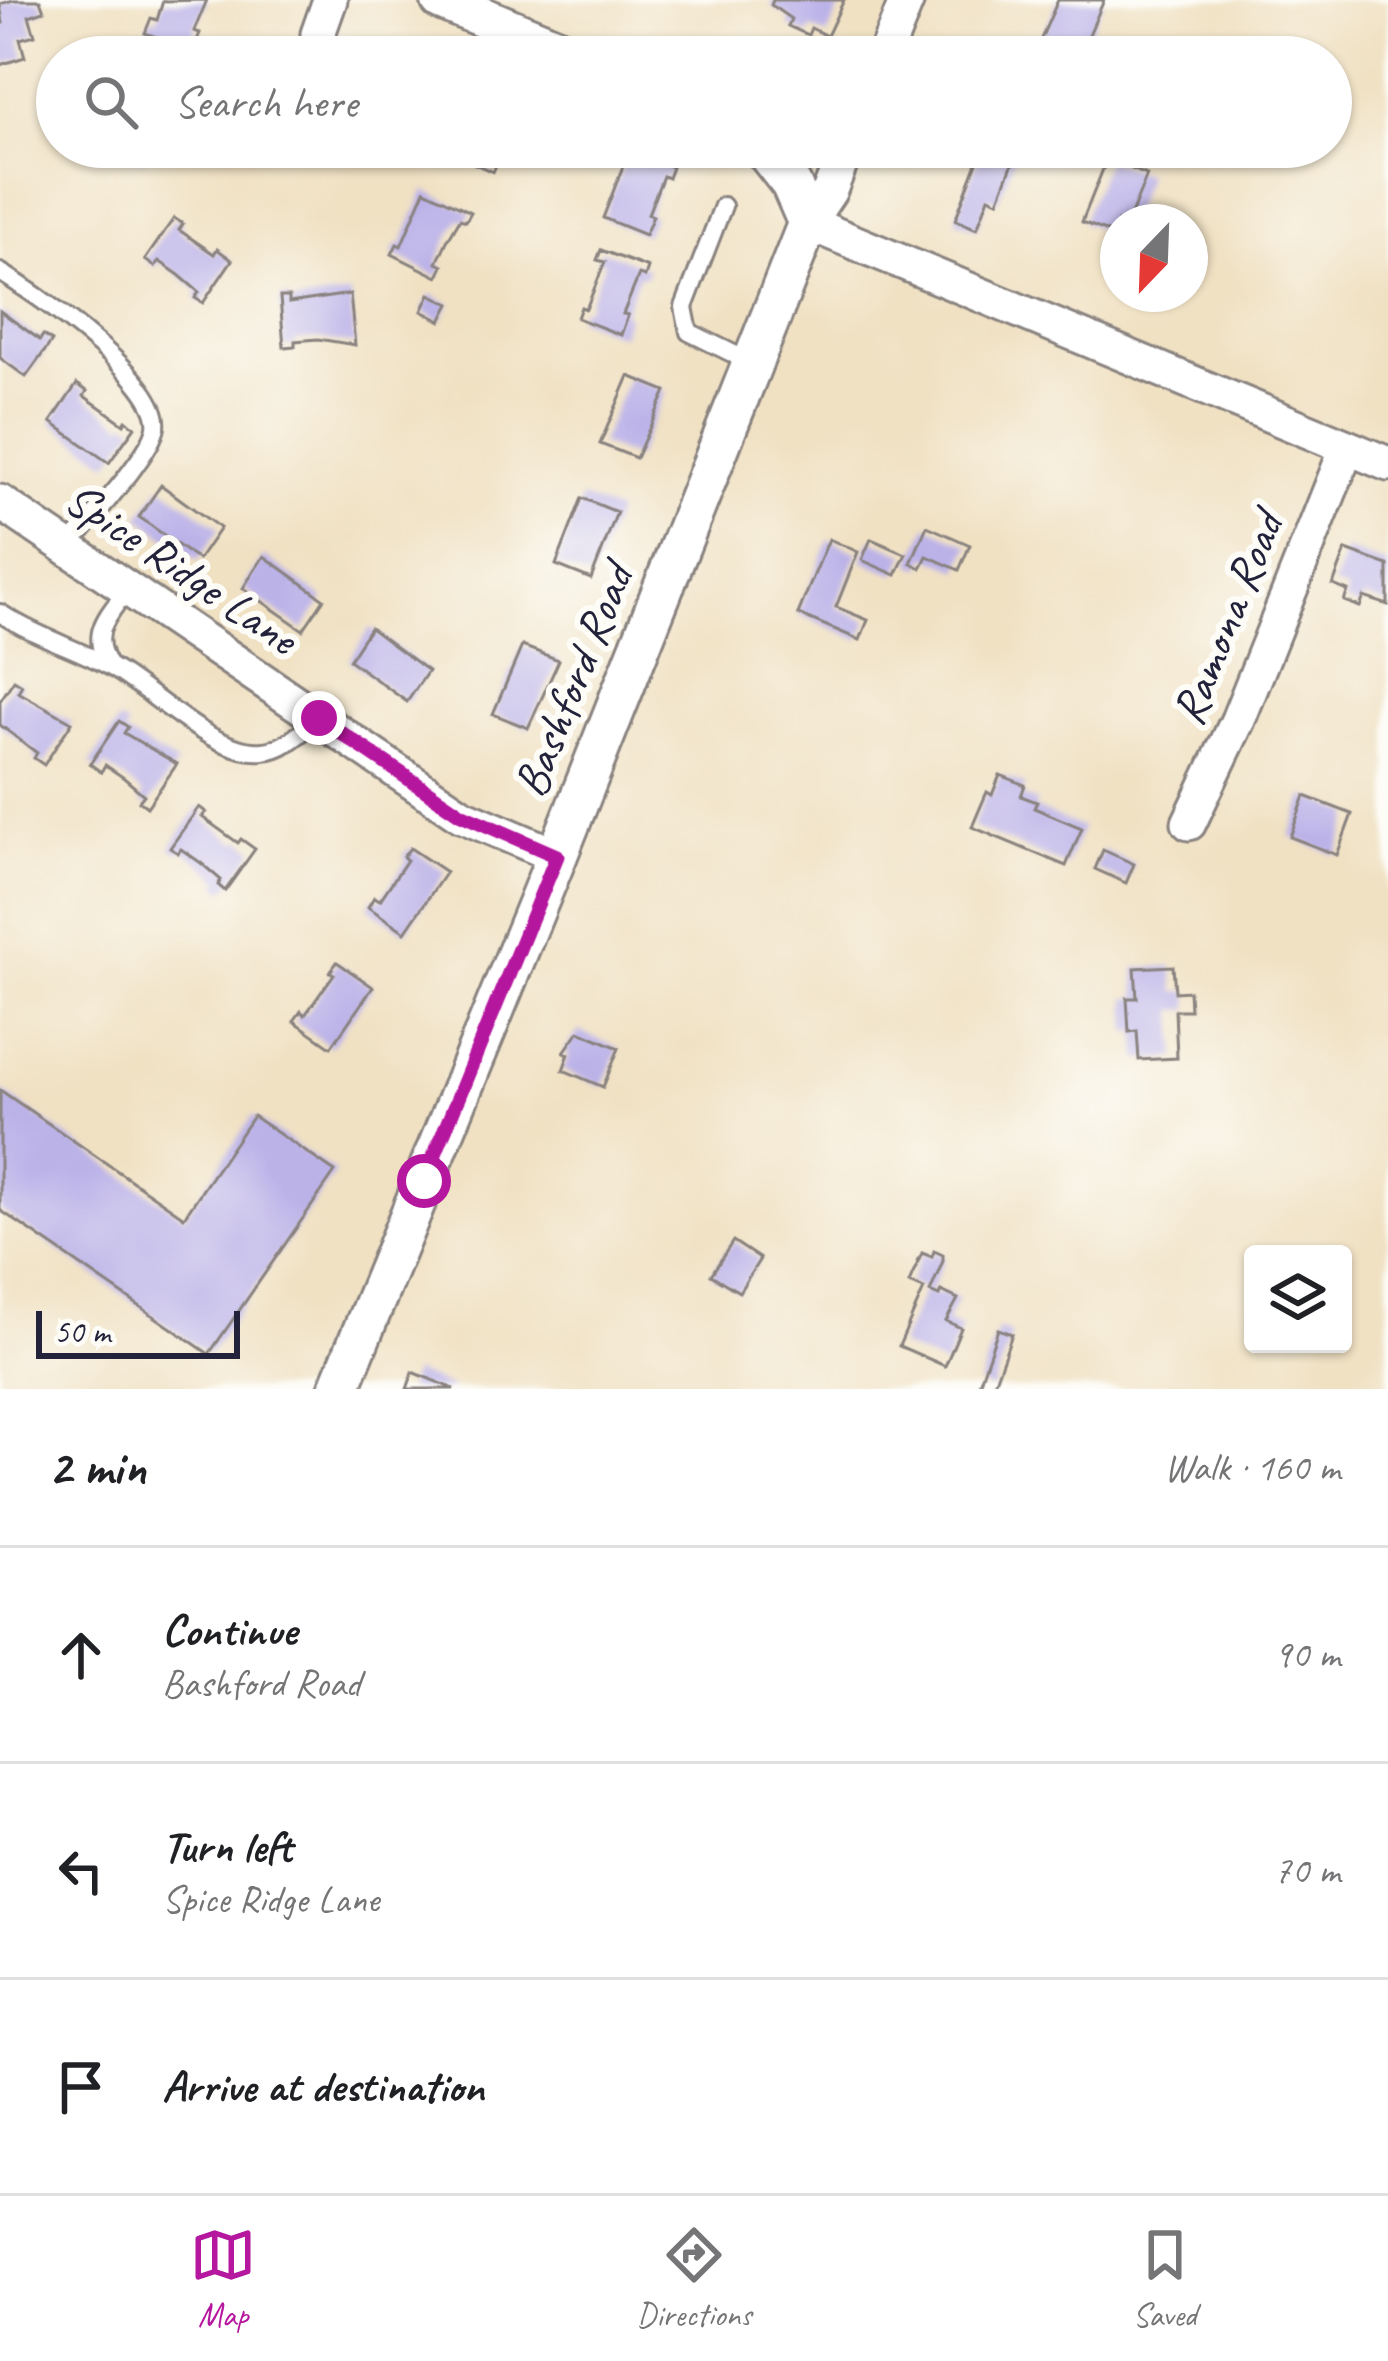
<!DOCTYPE html>
<html lang="en">
<head>
<meta charset="utf-8">
<style>
	:root { --surface:#fff; --page:#f2f2f2; --text:#202124; --muted:#757577; --line:#e0e0e0; --accent:#b5179e }
	body { margin:0; font-family:Caveat,sans-serif; background:var(--page); color:var(--text) }
	.controls { position:absolute; right:36px; bottom:36px; display:grid; overflow:hidden; border-radius:12px; box-shadow:0 3px 9px #0004 }
	.controls button { width:108px; height:108px; display:grid; place-items:center; padding:0; border:0; border-bottom:3px solid var(--line); background:var(--surface); color:var(--text); font:60px sans-serif }
	.compass { position:absolute; left:1100px; top:204px; width:108px; height:108px; border-radius:50%; background:var(--surface); box-shadow:0 3px 9px #0004; rotate:203deg }
	.scale { position:absolute; left:36px; bottom:30px; width:204px; box-sizing:border-box; padding-left:12px; border:6px solid #22223b; border-top:0; font-size:33px; line-height:42px; white-space:nowrap; color:#22223b; -webkit-text-stroke:9px #fdfcf7; paint-order:stroke }
	.stop { position:absolute; width:36px; height:36px; margin:-27px; border:9px solid #b5179e; border-radius:50%; background:#fff }
	.stop.end { background:#b5179e; border-color:#fff; box-shadow:0 3px 12px #0008 }
	.list { margin:0; padding:0; list-style:none }
	h2 { display:flex; justify-content:space-between; align-items:center; height:156px; margin:0; padding:0 48px; font-size:51px }
	h2 small { font-size:39px; font-weight:400; color:var(--muted) }
	.list li { display:grid; grid-template-columns:78px 1fr auto; gap:36px; align-items:center; box-sizing:border-box; height:216px; padding:0 48px; border-top:3px solid var(--line) }
	.list b { display:block; font-size:45px; white-space:nowrap }
	.list p { margin:0; font-size:39px; white-space:nowrap; color:var(--muted) }
	.list em { font-size:39px; font-style:normal; color:var(--muted) }
	.icon { flex:none; width:66px; height:66px; fill:none; stroke:currentColor; stroke-width:2; stroke-linecap:round; stroke-linejoin:round }
	.map { position:relative; flex:none; width:1388px; height:1389px; overflow:hidden }
	.search { position:absolute; background:var(--surface); box-shadow:0 3px 9px #0004; left:36px; right:36px; top:36px; height:132px; display:flex; align-items:center; gap:30px; box-sizing:border-box; padding:0 42px; border-radius:66px; color:var(--muted); font-size:45px }
	.sheet { height:804px; background:var(--surface) }
	nav { display:flex; justify-content:space-around; align-items:center; box-sizing:border-box; height:168px; border-top:3px solid var(--line); background:var(--surface); font-size:33px; color:var(--muted) }
	nav a { display:grid; justify-items:center; gap:6px }
	nav .on { color:var(--accent) }
	.map>svg:first-child { display:block }
</style>
</head>
<body>
<div class="map">
<svg width="1388" height="1389" viewBox="0 0 1388 1389">
	<rect width="100%" height="100%" fill="#fdfcf7"/>
	<filter id="ink" filterUnits="userSpaceOnUse"><feTurbulence type="fractalNoise" baseFrequency=".00833" numOctaves="2"/><feDisplacementMap in="SourceGraphic" scale="24" xChannelSelector="R" yChannelSelector="G"/><feConvolveMatrix kernelMatrix="1 2 1 2 8 2 1 2 1" color-interpolation-filters="sRGB"/></filter>
	<filter id="wash" filterUnits="userSpaceOnUse"><feTurbulence type="fractalNoise" baseFrequency=".004" numOctaves="4" result="noise"/><feDisplacementMap in="SourceGraphic" scale="48" xChannelSelector="R" yChannelSelector="G"/><feGaussianBlur stdDeviation="2.7" result="paint"/><feColorMatrix in="noise" values="0 0 0 0 0 0 0 0 0 0 0 0 0 0 0 0 0 1.4 0 .05"/><feComposite in="paint" operator="in"/></filter>
	<g filter="url(#wash)">
		<rect width="100%" height="100%" fill="#f0e1c3"/>
		<g id="blocks">
			<g fill="#bbb2e8">
				<polygon points="13,0 40,0 44,11 29,16 35,35 20,39 25,57 0,65 0,24 3,23 0,4"/>
				<polygon points="207,0 194,31 200,33 193,50 145,33 151,18 157,20 163,1"/>
				<polygon points="773,0 844,0 827,36 811,28 808,35 788,26 791,19 771,5"/>
				<polygon points="1058,0 1104,0 1085,44 1114,57 1033,57"/>
				<polygon points="95,147 147,147 145,160 94,153"/>
				<polygon points="448,147 496,147 491,160 497,163 493,172 446,151"/>
				<polygon points="983,147 1019,147 998,201 989,197 977,229 955,220"/>
				<polygon points="626,149 672,167 668,178 663,176 648,214 653,216 645,235 603,218 625,161 622,160"/>
				<polygon points="1107,159 1147,175 1128,222 1118,222 1118,236 1082,222"/>
				<polygon points="425,190 471,212 466,221 460,219 447,241 437,263 443,266 438,277 392,254 397,244 401,246"/>
				<polygon points="174,218 183,224 179,230 214,254 217,249 232,260 203,303 195,298 199,292 179,275 159,261 155,267 145,260"/>
				<polygon points="601,250 648,268 645,277 639,275 623,314 628,315 621,335 577,318 581,307 586,309 605,262 597,260"/>
				<polygon points="350,294 355,345 318,339 295,341 295,346 284,347 280,297 289,297 289,303"/>
				<polygon points="430,294 450,304 441,321 422,311"/>
				<polygon points="0,311 40,340 43,335 52,341 26,377 0,358"/>
				<polygon points="629,376 666,391 636,458 600,444"/>
				<polygon points="77,384 87,391 84,396 124,424 126,420 135,427 109,463 51,422"/>
				<polygon points="161,485 220,528 198,560 139,517"/>
				<polygon points="582,498 617,512 591,579 556,565"/>
				<polygon points="927,526 970,545 959,570 927,556 921,568 911,563"/>
				<polygon points="829,539 858,552 836,607 868,620 860,640 798,614"/>
				<polygon points="871,539 906,554 896,575 862,560"/>
				<polygon points="1346,550 1388,565 1388,605 1364,597 1360,607 1344,601 1348,591 1333,585"/>
				<polygon points="264,556 324,599 303,630 243,588"/>
				<polygon points="370,628 428,671 407,702 349,660"/>
				<polygon points="522,646 559,660 528,728 493,714"/>
				<polygon points="14,680 22,685 18,692 72,722 44,765 34,758 37,753 0,725 0,701"/>
				<polygon points="119,721 128,727 124,733 177,764 147,807 139,801 144,795 124,778 105,765 101,772 90,764"/>
				<polygon points="1000,775 1025,785 1021,796 1037,802 1034,808 1082,828 1066,866 972,827 987,792 992,795"/>
				<polygon points="1305,796 1352,814 1337,855 1290,837"/>
				<polygon points="199,807 206,812 202,817 238,843 241,839 255,849 225,891 218,885 221,880 201,863 181,849 178,853 170,848"/>
				<polygon points="410,848 446,872 405,932 368,907 374,897 380,900 407,860 403,857"/>
				<polygon points="1103,850 1134,864 1126,883 1095,869"/>
				<polygon points="337,962 373,987 331,1047 294,1021 301,1011 305,1015 334,974 330,972"/>
				<polygon points="1173,966 1175,992 1189,991 1190,1010 1175,1010 1177,1058 1139,1060 1137,1031 1129,1032 1127,998 1137,998 1135,968"/>
				<polygon points="579,1031 619,1048 603,1087 563,1070 569,1054 564,1052"/>
				<polygon points="0,1090 184,1217 253,1116 335,1172 209,1354 0,1210"/>
				<polygon points="733,1241 760,1259 739,1292 711,1275"/>
				<polygon points="934,1251 943,1255 943,1261 930,1292 939,1296 941,1291 958,1299 946,1321 961,1328 945,1366 899,1346 924,1289 909,1283 922,1253 932,1257"/>
				<polygon points="998,1329 1012,1334 992,1389 979,1384"/>
				<polygon points="413,1372 454,1389 407,1389"/>
			</g>
		</g>
	</g>
	<g filter="url(#ink)">
		<use href="#blocks" fill-opacity="0" stroke="#89827f" stroke-width="3"/>
		<g fill="none" stroke-linecap="round" stroke-linejoin="round">
			<defs>
				<g id="service">
					<polyline points="723,206 684,307 689,332 752,363"/>
					<path d="M0,272C36,294 163,381 156,427C152,454 87,523 67,548"/>
					<path d="M0,613C35,636 73,647 109,666C152,689 214,756 263,751C284,750 303,731 319,718"/>
					<path d="M108,665C89,631 108,617 128,588"/>
				</g>
				<g id="minor">
					<polyline points="316,57 318,34 330,0"/>
					<polyline points="884,57 907,0"/>
					<polyline points="847,147 830,190 808,223 1388,464"/>
					<polyline points="0,502 461,815 557,856"/>
					<polyline points="1189,823 1238,720 1347,448"/>
				</g>
				<g id="tertiary">
					<polyline points="441,0 579,57"/>
					<polyline points="339,1389 557,856 808,223 791,184 762,147"/>
				</g>
			</defs>
			<use href="#service" stroke="#89827f" stroke-width="22"/>
			<use href="#minor" stroke="#89827f" stroke-width="39"/>
			<use href="#tertiary" stroke="#89827f" stroke-width="45"/>
			<use href="#service" stroke="#fff" stroke-width="16"/>
			<use href="#minor" stroke="#fff" stroke-width="33"/>
			<use href="#tertiary" stroke="#fff" stroke-width="39"/>
		</g>
	</g>
	<g fill="none" stroke-linecap="round" stroke-linejoin="round" filter="url(#ink)">
		<polyline stroke="#b5179e" stroke-width="15" points="319,718 461,814 557,856 424,1181"/>
	</g>
	<g text-anchor="middle" stroke-width="12" stroke-linejoin="round" paint-order="stroke">
		<g font-size="48" fill="#22223b" stroke="#fdfcf7">
			<text transform="translate(182 567) rotate(34)" y="17">Spice Ridge Lane</text>
			<text transform="translate(1226 618) rotate(-68)" y="17">Ramona Road</text>
			<text transform="translate(572 680) rotate(-68)" y="17">Bashford Road</text>
		</g>
	</g>
</svg>
<div class="controls">
<button><svg class="icon" aria-label="layers" viewBox="0 0 24 24"><path d="M12 4l9 5-9 5-9-5zM3 14l9 5 9-5"/></svg></button>
</div>
<svg class="compass" viewBox="-18 -18 36 36"><path d="M0-13l5 13h-10z" fill="#e53935"/><path d="M0 13l5-13h-10z" fill="#757577"/></svg>
<div class="scale">50 m</div>
<div class="stop" style="left:424px;top:1181px"></div>
<div class="stop end" style="left:319px;top:718px"></div>
<div class="search"><svg class="icon" aria-label="search" viewBox="0 0 24 24"><circle cx="10" cy="10" r="6"/><path d="M15 15l6 6"/></svg>Search here</div>
</div>
<section class="sheet">
<h2>2 min<small>Walk · 160 m</small></h2>
<ul class="list">
<li><svg class="icon" aria-label="ahead" viewBox="0 0 24 24"><path d="M12 20V5M6 11l6-6 6 6"/></svg><div><b>Continue</b><p>Bashford Road</p></div><em>90 m</em></li>
<li><svg class="icon" aria-label="left" viewBox="0 0 24 24"><path d="M17 20v-9H6M10 6l-5 5 5 5"/></svg><div><b>Turn left</b><p>Spice Ridge Lane</p></div><em>70 m</em></li>
<li><svg class="icon" aria-label="arrive" viewBox="0 0 24 24"><path d="M6 21V4h12l-3 4 3 4H6"/></svg><div><b>Arrive at destination</b></div></li>
</ul>
</section>
<nav>
<a class="on"><svg class="icon" aria-label="map" viewBox="0 0 24 24"><path d="M3 6l6-2 6 2 6-2v14l-6 2-6-2-6 2zM9 4v14M15 6v14"/></svg>Map</a>
<a><svg class="icon" aria-label="directions" viewBox="0 0 24 24"><path d="M12 3l9 9-9 9-9-9zM9 14v-3h6M13 9l2 2-2 2"/></svg>Directions</a>
<a><svg class="icon" aria-label="saved" viewBox="0 0 24 24"><path d="M7 4h10v16l-5-4-5 4z"/></svg>Saved</a>
</nav>
</body>
</html>
